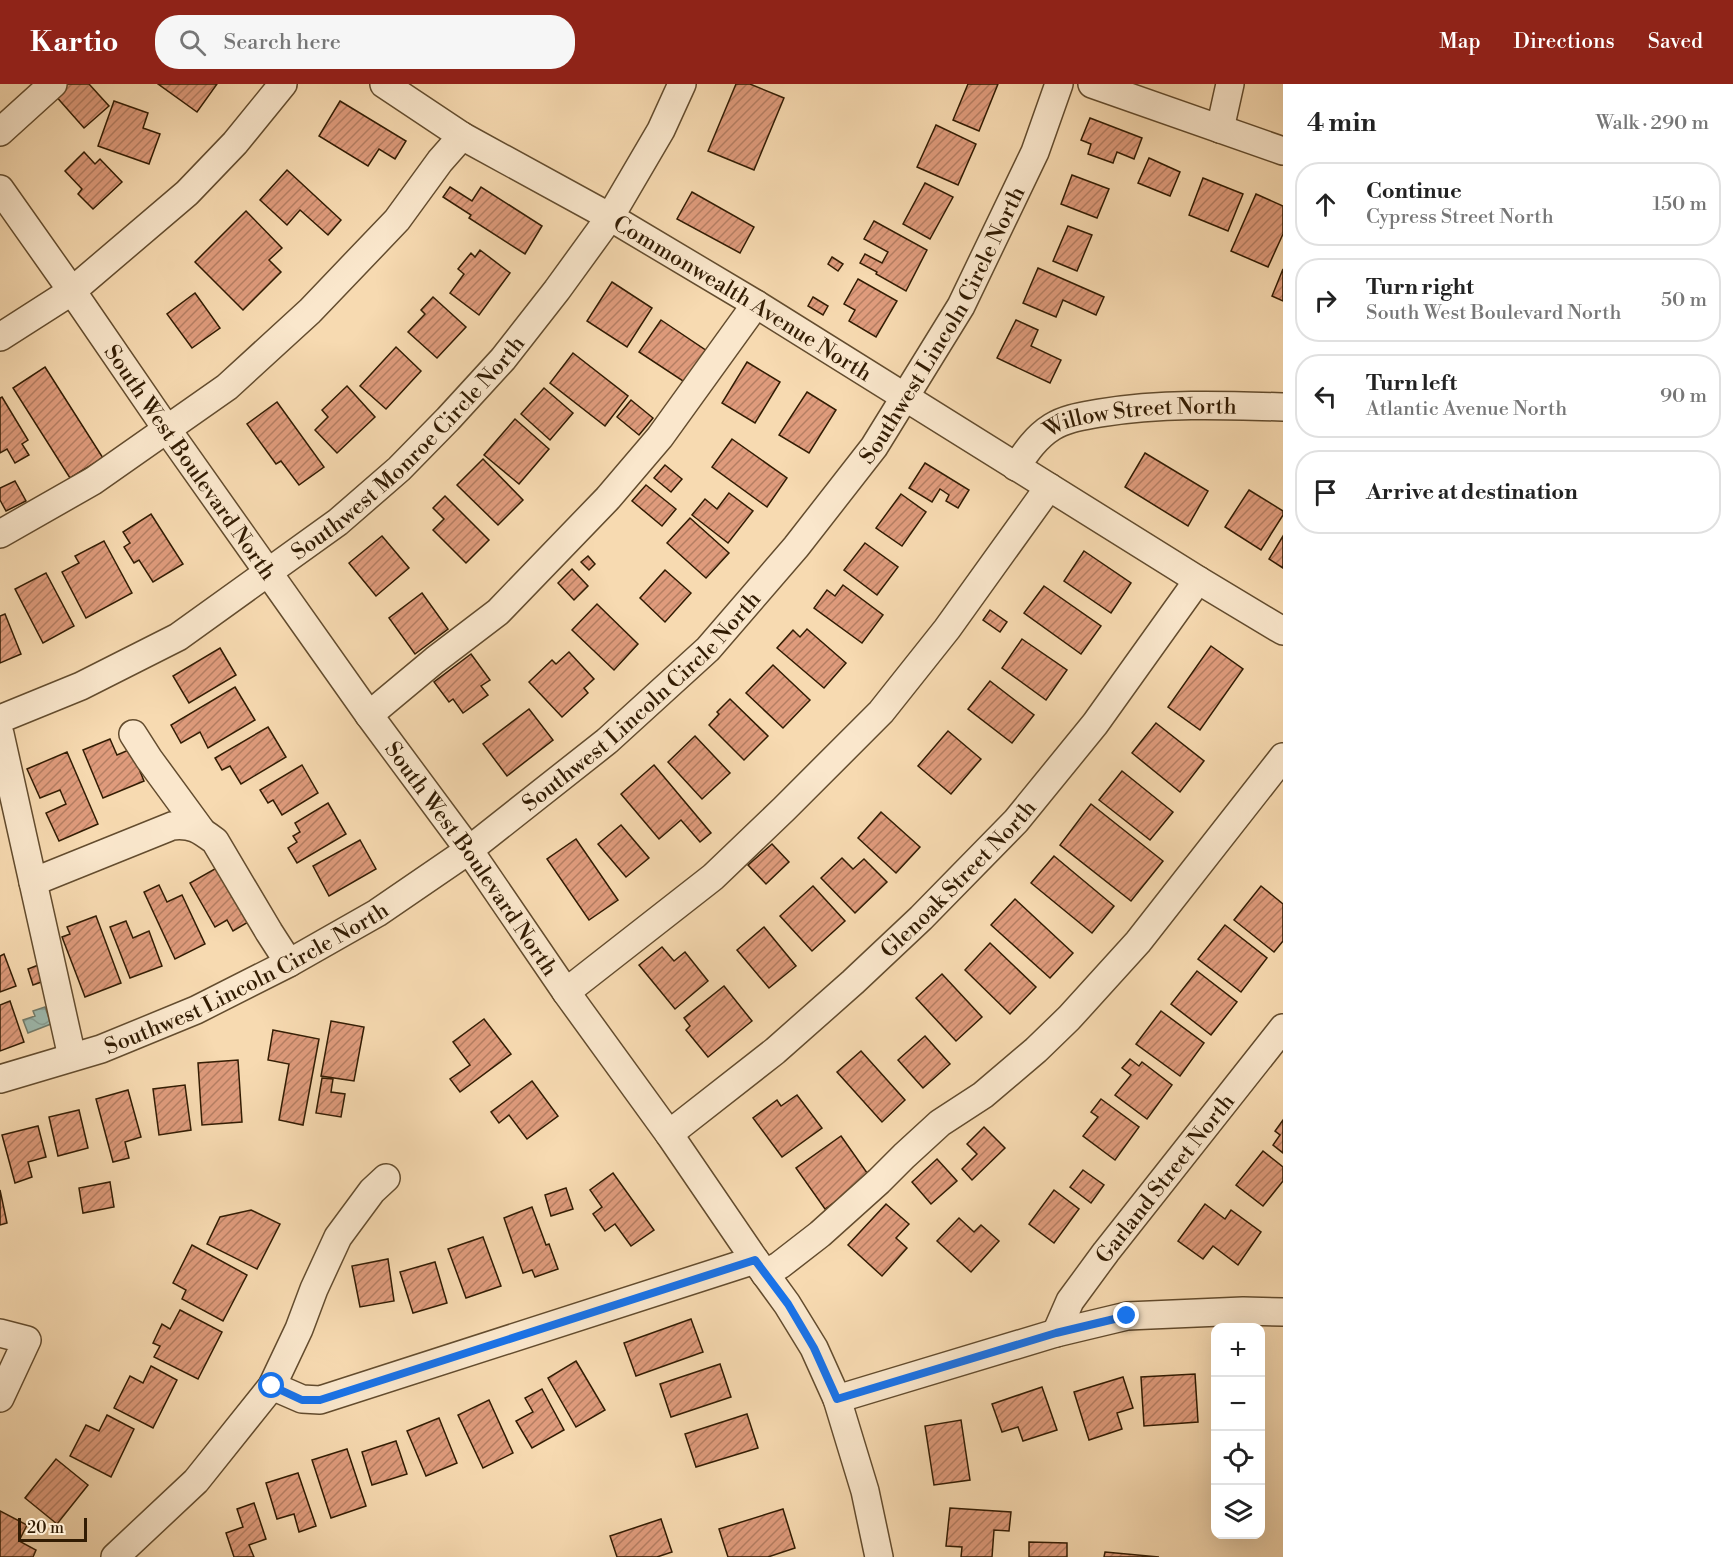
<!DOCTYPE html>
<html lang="en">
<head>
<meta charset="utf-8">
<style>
	:root { --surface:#fff; --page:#f6f6f6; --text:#222; --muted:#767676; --line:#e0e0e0; --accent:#8f2418 }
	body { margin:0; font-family:"Libre Bodoni",serif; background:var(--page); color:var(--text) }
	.controls { position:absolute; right:18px; bottom:18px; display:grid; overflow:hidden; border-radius:12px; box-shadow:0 6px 24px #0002 }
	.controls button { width:54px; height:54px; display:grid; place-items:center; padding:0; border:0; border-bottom:2px solid var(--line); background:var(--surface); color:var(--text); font:30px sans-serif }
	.scale { position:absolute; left:18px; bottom:15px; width:69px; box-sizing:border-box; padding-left:6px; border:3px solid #321c03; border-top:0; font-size:16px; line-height:21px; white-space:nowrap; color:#321c03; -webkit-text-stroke:4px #fae7cc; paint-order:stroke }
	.stop { position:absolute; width:18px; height:18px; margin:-14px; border:4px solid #1a73e8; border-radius:50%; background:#fff }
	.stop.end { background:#1a73e8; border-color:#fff; box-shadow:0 2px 6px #0008 }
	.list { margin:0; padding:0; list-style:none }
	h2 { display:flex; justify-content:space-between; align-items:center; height:78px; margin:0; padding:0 24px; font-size:26px }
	h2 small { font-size:20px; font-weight:400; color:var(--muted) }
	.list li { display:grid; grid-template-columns:39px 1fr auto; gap:18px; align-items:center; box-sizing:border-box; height:84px; margin:0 12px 12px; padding:0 12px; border:2px solid var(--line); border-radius:24px }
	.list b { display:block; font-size:22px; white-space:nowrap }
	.list p { margin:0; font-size:20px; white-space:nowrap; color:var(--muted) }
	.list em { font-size:20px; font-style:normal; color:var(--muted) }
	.icon { flex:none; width:33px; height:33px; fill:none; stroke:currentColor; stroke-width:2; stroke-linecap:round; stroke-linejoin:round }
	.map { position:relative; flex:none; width:1283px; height:1473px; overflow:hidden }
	header { display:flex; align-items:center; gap:36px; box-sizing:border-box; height:84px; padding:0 30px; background:var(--accent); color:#fff }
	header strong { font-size:28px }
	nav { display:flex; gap:33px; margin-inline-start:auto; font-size:21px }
	.search { width:420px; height:54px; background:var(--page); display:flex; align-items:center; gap:15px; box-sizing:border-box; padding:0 21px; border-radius:24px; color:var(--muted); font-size:22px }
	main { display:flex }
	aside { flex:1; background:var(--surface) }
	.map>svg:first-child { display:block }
</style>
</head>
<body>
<header>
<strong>Kartio</strong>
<div class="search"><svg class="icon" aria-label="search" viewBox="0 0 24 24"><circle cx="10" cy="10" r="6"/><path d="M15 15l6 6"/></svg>Search here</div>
<nav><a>Map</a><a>Directions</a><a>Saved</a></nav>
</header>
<main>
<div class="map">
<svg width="1283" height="1473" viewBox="0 0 1283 1473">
	<defs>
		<pattern id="water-waves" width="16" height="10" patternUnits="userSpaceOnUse" patternTransform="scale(1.5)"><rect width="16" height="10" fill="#9dbaaf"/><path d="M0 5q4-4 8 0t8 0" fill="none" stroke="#889f95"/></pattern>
		<pattern id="building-hatch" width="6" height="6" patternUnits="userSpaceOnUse" patternTransform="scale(1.5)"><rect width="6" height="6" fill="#df9b7c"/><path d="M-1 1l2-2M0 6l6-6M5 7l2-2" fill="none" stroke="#b57e63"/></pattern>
	</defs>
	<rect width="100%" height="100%" fill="#f7dab1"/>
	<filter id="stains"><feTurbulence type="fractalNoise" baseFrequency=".00333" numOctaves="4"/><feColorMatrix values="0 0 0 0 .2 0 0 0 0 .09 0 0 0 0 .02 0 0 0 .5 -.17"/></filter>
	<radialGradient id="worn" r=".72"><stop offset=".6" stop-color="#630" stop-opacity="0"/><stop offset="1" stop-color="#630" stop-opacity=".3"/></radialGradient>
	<polygon fill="url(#water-waves)" stroke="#727b6a" stroke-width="1.5" points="45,923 51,940 28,949 23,936 35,932 33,927"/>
	<g fill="url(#building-hatch)" stroke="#321c03" stroke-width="1.5">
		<polygon points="65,0 89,0 109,22 84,44 54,10"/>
		<polygon points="158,0 217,0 197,28"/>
		<polygon points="736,0 750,0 784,14 754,86 708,67"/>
		<polygon points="968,0 998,0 979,47 953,36"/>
		<polygon points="114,17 148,29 143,44 160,50 149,80 98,62"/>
		<polygon points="340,17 406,57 395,75 379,65 368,82 319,52"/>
		<polygon points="1090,34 1142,54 1134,75 1117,68 1113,79 1088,70 1091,60 1081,56"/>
		<polygon points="936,41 976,60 958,101 917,83"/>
		<polygon points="84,68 95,80 100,75 122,98 93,125 78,110 82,105 65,87"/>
		<polygon points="1149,74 1180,88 1170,112 1138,99"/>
		<polygon points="287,86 341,136 328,151 300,126 287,141 260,116"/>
		<polygon points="1072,91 1109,105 1097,134 1061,120"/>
		<polygon points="1203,94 1243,110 1228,147 1189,131"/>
		<polygon points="925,99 953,113 930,155 903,140"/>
		<polygon points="450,103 472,117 481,103 542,142 525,170 469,134 471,131 443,113"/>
		<polygon points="692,108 754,143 740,169 677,135"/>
		<polygon points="1256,110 1283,122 1283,150 1268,183 1231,167"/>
		<polygon points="246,127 282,164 269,176 281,188 243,226 195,178"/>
		<polygon points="874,137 927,166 906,207 876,190 877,188 860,179 865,170 882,179 888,168 864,155"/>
		<polygon points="1068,142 1092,151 1077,187 1053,177"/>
		<polygon points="480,166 510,189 479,231 450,209 464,190 458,185 471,169 475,173"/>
		<polygon points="832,173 843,180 838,187 828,180"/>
		<polygon points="1038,184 1104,213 1096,231 1063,216 1056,233 1023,219"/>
		<polygon points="1283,185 1283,217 1272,212"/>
		<polygon points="858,195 897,217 876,253 849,237 855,226 844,220"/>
		<polygon points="612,198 652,224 627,263 587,237"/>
		<polygon points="195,209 220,244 192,264 167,230"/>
		<polygon points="433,213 466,243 437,274 408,248 425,230 421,226"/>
		<polygon points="813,213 828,222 823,231 808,222"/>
		<polygon points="661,236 707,267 686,299 639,268"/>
		<polygon points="1016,236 1038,246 1031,262 1061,276 1050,299 997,274"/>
		<polygon points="396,263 421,287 386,325 360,302"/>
		<polygon points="573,269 628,312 605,342 550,299"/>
		<polygon points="747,278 780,298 755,339 722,319"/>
		<polygon points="45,283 103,374 70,394 13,304"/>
		<polygon points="347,302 375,333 337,369 315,346 328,333 322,326"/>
		<polygon points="544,304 573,329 550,356 521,330"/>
		<polygon points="807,308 836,326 809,369 779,351"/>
		<polygon points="2,313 28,356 22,360 29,371 15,379 7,365 0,369 0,314"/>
		<polygon points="631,316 653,334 639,351 617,333"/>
		<polygon points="277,318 324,383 299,401 281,377 276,380 247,340"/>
		<polygon points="515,335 549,365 519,400 484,371"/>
		<polygon points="732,355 787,394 767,423 712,383"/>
		<polygon points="1145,369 1208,407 1188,442 1125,403"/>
		<polygon points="483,375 523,416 498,441 457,401"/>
		<polygon points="925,379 969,406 958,424 946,417 949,411 940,405 932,418 909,404"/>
		<polygon points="665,381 682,395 671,408 654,394"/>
		<polygon points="15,397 26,417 6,427 0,416 0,404"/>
		<polygon points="646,401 676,425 662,442 632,417"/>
		<polygon points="1249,406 1283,427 1283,431 1261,466 1225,443"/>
		<polygon points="729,409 753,427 728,459 692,431 705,415 717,425"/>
		<polygon points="901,410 926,428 902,462 876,444"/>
		<polygon points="445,412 489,456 466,479 433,446 444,435 433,424"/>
		<polygon points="151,430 183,480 153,498 139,476 134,479 124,463 130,459 123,448"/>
		<polygon points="690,434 729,469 706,494 667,459"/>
		<polygon points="382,452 409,484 376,512 349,479"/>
		<polygon points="1283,452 1283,484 1269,475"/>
		<polygon points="104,457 132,509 86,534 62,488 79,479 75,472"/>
		<polygon points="865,459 898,483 877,511 844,486"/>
		<polygon points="1084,467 1131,499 1111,529 1064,497"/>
		<polygon points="588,472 595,480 589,486 581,478"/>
		<polygon points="572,485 588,502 574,516 558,499"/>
		<polygon points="665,486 691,509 665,538 640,514"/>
		<polygon points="46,489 74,542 43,559 15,505"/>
		<polygon points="843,501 883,531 862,559 814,524 827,506 835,512"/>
		<polygon points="1044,502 1101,542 1081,570 1024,529"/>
		<polygon points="422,509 448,545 415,570 389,534"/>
		<polygon points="597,520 638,560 614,586 572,546"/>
		<polygon points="990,526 1007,538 1000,548 983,536"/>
		<polygon points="5,530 21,570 0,579 0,532"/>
		<polygon points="807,545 846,579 824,604 777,564 793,546 800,553"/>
		<polygon points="1022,555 1067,586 1046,616 1002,584"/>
		<polygon points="1211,562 1243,585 1200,646 1168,623"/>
		<polygon points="220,564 236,591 189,619 173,592"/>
		<polygon points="569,568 594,595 584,604 588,609 562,633 529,598 552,576 556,580"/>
		<polygon points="471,570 490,596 481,602 488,611 463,629 453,615 449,618 434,598"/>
		<polygon points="773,581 810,616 783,644 746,609"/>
		<polygon points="990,597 1034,631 1012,659 968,625"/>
		<polygon points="235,603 255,636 208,664 200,648 181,659 171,641"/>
		<polygon points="730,615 768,652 744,676 709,641 719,630 717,628"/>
		<polygon points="529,625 553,656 507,692 483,660"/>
		<polygon points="1156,639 1204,677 1180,708 1132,669"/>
		<polygon points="268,643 286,673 241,700 230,682 222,686 215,674"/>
		<polygon points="948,647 981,675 951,710 918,682"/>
		<polygon points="695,652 730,689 702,715 668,678"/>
		<polygon points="110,655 117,671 131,665 144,697 103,714 83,666"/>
		<polygon points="67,668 98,740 59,757 46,729 66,720 60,706 40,714 27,685"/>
		<polygon points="302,681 318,709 282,731 273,716 268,719 260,706"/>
		<polygon points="654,681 711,749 700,758 681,736 659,755 621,710"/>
		<polygon points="1122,687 1173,728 1150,756 1099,716"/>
		<polygon points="328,719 346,750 297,779 288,764 297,758 293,752 300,748 295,739"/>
		<polygon points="1091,720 1163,777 1131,817 1060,761"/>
		<polygon points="881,728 920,763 896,789 858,754"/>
		<polygon points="621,741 649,774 626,793 598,760"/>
		<polygon points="576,755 618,816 589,836 547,775"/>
		<polygon points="360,756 376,785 329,812 313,782"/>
		<polygon points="772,760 789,778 766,800 748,781"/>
		<polygon points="1054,772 1114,822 1092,849 1031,799"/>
		<polygon points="842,774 853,785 864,775 887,798 855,829 821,794"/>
		<polygon points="220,782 250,837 233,847 227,836 215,843 190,799"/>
		<polygon points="159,801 167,818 182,811 205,860 175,875 144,808"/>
		<polygon points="813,802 845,837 812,867 780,832"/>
		<polygon points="1261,802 1283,820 1283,857 1274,868 1234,836"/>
		<polygon points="1015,815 1073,869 1050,894 991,841"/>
		<polygon points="96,832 121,899 85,913 62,853 70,850 67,843"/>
		<polygon points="126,837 133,854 149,847 162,882 130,894 110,843"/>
		<polygon points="1225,841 1267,874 1241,908 1198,875"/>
		<polygon points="764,843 796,882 769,904 737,866"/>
		<polygon points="990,859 1036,903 1010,930 965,886"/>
		<polygon points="662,863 674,877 685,868 708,897 675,925 639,881"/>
		<polygon points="4,870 16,902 0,908 0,872"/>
		<polygon points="41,880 47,896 33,901 28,885"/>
		<polygon points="1197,887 1237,918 1211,951 1171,920"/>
		<polygon points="942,890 982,933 956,957 916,914"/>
		<polygon points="724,902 752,937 708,973 686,946 690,942 684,934"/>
		<polygon points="10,917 24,958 0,967 0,921"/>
		<polygon points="1161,927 1204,959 1180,992 1136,960"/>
		<polygon points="484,935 511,970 460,1008 450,995 470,981 453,958"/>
		<polygon points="331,937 364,943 354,997 321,992"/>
		<polygon points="273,946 319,955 303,1041 279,1036 289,980 268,976"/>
		<polygon points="925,952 950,980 923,1004 898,976"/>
		<polygon points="861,967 905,1016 882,1038 837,988"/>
		<polygon points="1130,975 1139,982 1142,978 1172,1001 1147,1035 1115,1011 1131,991 1122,984"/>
		<polygon points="238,976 242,1038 202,1041 198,979"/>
		<polygon points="322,994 333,995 331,1008 345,1010 341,1033 316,1029"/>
		<polygon points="532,997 558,1032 527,1055 509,1031 499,1039 491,1028"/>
		<polygon points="185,1001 191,1046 159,1051 153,1005"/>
		<polygon points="128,1006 141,1053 125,1058 129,1074 113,1078 96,1015"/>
		<polygon points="797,1011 822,1044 782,1073 753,1034 777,1016 781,1022"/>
		<polygon points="1101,1015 1139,1043 1115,1076 1083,1052 1098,1033 1091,1028"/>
		<polygon points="79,1026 88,1064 58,1072 49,1033"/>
		<polygon points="1283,1036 1283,1069 1273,1061 1280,1051 1275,1047"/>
		<polygon points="38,1042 46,1073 28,1078 32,1093 15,1099 2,1051"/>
		<polygon points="984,1043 1005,1064 972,1096 962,1085 977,1070 967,1060"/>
		<polygon points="841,1052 870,1093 825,1125 796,1084"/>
		<polygon points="1263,1067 1283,1083 1283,1097 1263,1122 1236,1101"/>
		<polygon points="937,1075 957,1097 931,1120 912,1098"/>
		<polygon points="1083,1086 1104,1101 1091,1119 1070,1103"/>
		<polygon points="613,1089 654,1146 631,1162 615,1140 605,1147 593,1130 602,1123 590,1106"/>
		<polygon points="110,1098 114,1123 83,1129 79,1104"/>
		<polygon points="566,1104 573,1125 551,1132 545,1111"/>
		<polygon points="0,1106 7,1139 0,1141"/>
		<polygon points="1054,1106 1079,1125 1054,1159 1029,1140"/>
		<polygon points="886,1120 909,1140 896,1154 907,1164 882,1192 848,1161"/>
		<polygon points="1205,1120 1225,1135 1231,1126 1261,1148 1238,1181 1213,1162 1203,1175 1178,1157"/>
		<polygon points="532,1123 546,1161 549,1160 558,1185 535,1193 532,1186 523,1189 504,1134"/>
		<polygon points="251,1126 280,1140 257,1185 207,1160 220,1133"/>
		<polygon points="959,1134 974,1148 981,1141 999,1157 971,1188 937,1157"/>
		<polygon points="483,1153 501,1202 466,1214 448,1165"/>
		<polygon points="192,1161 247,1191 223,1237 182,1215 186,1206 173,1199"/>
		<polygon points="388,1175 394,1217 360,1223 352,1182"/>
		<polygon points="435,1178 447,1219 413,1229 400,1188"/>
		<polygon points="180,1226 222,1248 198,1295 154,1273 160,1262 153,1259 162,1240 170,1245"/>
		<polygon points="691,1235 703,1268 636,1292 624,1259"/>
		<polygon points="576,1277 605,1326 576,1343 548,1294"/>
		<polygon points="720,1280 731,1313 671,1333 660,1300"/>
		<polygon points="151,1282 177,1296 153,1344 114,1324 130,1292 143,1299"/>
		<polygon points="1195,1290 1198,1338 1144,1342 1141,1293"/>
		<polygon points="1123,1293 1133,1324 1117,1329 1122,1345 1089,1356 1074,1308"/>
		<polygon points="1042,1303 1057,1346 1023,1357 1018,1343 1002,1348 992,1320"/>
		<polygon points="542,1305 564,1346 532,1364 516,1337 533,1328 525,1314"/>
		<polygon points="489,1316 513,1369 483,1384 458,1331"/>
		<polygon points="747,1330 758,1364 696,1383 685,1350"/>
		<polygon points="107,1331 134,1345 111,1393 70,1372 86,1341 99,1347"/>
		<polygon points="439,1334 457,1379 426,1392 407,1347"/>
		<polygon points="961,1336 970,1396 934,1401 925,1342"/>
		<polygon points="396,1357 407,1390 372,1401 362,1368"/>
		<polygon points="347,1365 366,1422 331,1434 312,1376"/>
		<polygon points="56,1375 88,1401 57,1440 25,1414"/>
		<polygon points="298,1389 316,1442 299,1448 294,1430 277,1435 266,1399"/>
		<polygon points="254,1419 266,1455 249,1461 254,1473 234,1473 226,1449 243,1443 237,1425"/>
		<polygon points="950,1424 1011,1428 1009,1447 994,1446 992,1473 961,1473 962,1463 946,1462"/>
		<polygon points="783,1425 795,1464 768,1473 728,1473 719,1445"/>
		<polygon points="0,1427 27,1441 19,1457 36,1466 33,1473 0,1473"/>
		<polygon points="661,1435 672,1468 657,1473 617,1473 610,1452"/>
		<polygon points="1029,1458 1067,1459 1067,1473 1029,1473"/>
		<polygon points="1105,1468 1159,1473 1104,1473"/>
	</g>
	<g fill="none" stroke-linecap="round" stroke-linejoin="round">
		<defs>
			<g id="minor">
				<path id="s1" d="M384,0L462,52L610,133L756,220L1198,496L1283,547"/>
				<polyline points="1092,0 1283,67"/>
				<polyline points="1220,45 1230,0"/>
				<polyline points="0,48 53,0"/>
				<path id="s2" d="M0,105L72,207L166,344L369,631L469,766L566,908L669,1050L755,1176L787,1220L814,1264L837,1315L865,1407L879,1473"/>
				<polyline points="0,253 72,207 187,109 235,59 283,0"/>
				<path id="s3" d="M1016,383C1026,368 1036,353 1052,343C1066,334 1084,332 1100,329C1160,319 1222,321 1283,323"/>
				<polyline points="0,450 93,397 227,303 310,227 397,136 440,77 462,52"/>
				<polyline points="369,631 435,576 498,528 608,414 660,353 756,220"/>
				<path id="s4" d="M0,635L81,602L178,553L338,438L399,385L448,335L503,275L557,206L610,133L661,46L682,0"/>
				<polyline points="0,650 72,973"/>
				<polyline points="133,650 149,675 201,746"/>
				<path d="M33,798L172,742C192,740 199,745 215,757L269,848L289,879"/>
				<polyline points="566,908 713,793 784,725 881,628 947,545 1049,403"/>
				<path id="s5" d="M0,995L101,965L196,926L289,879L377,829L469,766L607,657L708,565L796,463L874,363L961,222L1035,68L1059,0"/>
				<path id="s6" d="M669,1050L775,967L853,898L921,834L1016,737L1095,640L1198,496"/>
				<polyline points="765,1190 780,1181 820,1150 879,1097 904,1072 940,1039 983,1011 1036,966 1069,934 1138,858 1283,673"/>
				<polyline points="0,1249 27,1256 0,1314"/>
				<path id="s7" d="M1056,1249L1070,1217L1106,1168L1283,944"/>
				<polyline points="272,1302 302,1315 320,1316 755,1176"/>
				<polyline points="837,1315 1056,1249 1127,1232 1243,1227 1283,1228"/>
				<polyline points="115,1473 196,1397 272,1302 299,1245 314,1205 338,1153 372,1107 386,1094"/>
			</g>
		</defs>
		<use href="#minor" stroke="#634c2e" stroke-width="30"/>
		<use href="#minor" stroke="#fae7cc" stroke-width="27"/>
	</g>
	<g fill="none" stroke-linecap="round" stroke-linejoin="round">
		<polyline stroke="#1a73e8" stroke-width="8" points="272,1302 302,1316 320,1316 755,1176 788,1220 814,1264 837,1315 1056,1249 1127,1232"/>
	</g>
	<g text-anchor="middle" stroke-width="4.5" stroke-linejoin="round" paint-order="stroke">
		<g font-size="22" fill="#321c03" stroke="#fae7cc">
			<text dy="8" stroke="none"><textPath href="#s1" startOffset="418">Commonwealth Avenue North</textPath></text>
			<text dy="8" stroke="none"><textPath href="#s5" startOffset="1239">Southwest Lincoln Circle North</textPath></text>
			<text dy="8" stroke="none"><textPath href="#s3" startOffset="144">Willow Street North</textPath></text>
			<text dy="8" stroke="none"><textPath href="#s4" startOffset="495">Southwest Monroe Circle North</textPath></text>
			<text dy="8" stroke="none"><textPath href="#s2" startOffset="333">South West Boulevard North</textPath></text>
			<text dy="8" stroke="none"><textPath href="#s5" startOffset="753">Southwest Lincoln Circle North</textPath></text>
			<text dy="8" stroke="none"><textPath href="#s2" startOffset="819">South West Boulevard North</textPath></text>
			<text dy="8" stroke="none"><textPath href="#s6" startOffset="386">Glenoak Street North</textPath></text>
			<text dy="8" stroke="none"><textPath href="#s5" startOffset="267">Southwest Lincoln Circle North</textPath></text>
			<text dy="8" stroke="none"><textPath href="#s7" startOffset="190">Garland Street North</textPath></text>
		</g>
	</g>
	<rect width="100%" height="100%" filter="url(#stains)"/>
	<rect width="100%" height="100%" fill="url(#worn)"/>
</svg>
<div class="controls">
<button>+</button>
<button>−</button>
<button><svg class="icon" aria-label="locate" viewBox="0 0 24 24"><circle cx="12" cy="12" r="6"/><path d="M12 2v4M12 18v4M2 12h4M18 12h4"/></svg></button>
<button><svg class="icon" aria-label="layers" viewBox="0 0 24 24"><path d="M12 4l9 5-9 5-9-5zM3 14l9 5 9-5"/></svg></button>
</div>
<div class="scale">20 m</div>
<div class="stop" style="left:272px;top:1302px"></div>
<div class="stop end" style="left:1127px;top:1232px"></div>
</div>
<aside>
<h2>4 min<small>Walk · 290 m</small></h2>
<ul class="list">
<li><svg class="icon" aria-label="ahead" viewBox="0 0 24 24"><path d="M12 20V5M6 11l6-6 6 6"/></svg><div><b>Continue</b><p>Cypress Street North</p></div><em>150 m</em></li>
<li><svg class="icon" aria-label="right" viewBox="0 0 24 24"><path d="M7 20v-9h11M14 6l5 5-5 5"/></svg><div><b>Turn right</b><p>South West Boulevard North</p></div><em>50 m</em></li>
<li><svg class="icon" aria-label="left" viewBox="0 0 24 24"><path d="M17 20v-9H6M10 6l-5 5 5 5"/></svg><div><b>Turn left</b><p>Atlantic Avenue North</p></div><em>90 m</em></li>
<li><svg class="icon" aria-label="arrive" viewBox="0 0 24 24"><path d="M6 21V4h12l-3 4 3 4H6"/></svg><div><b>Arrive at destination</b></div></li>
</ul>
</aside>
</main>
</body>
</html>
